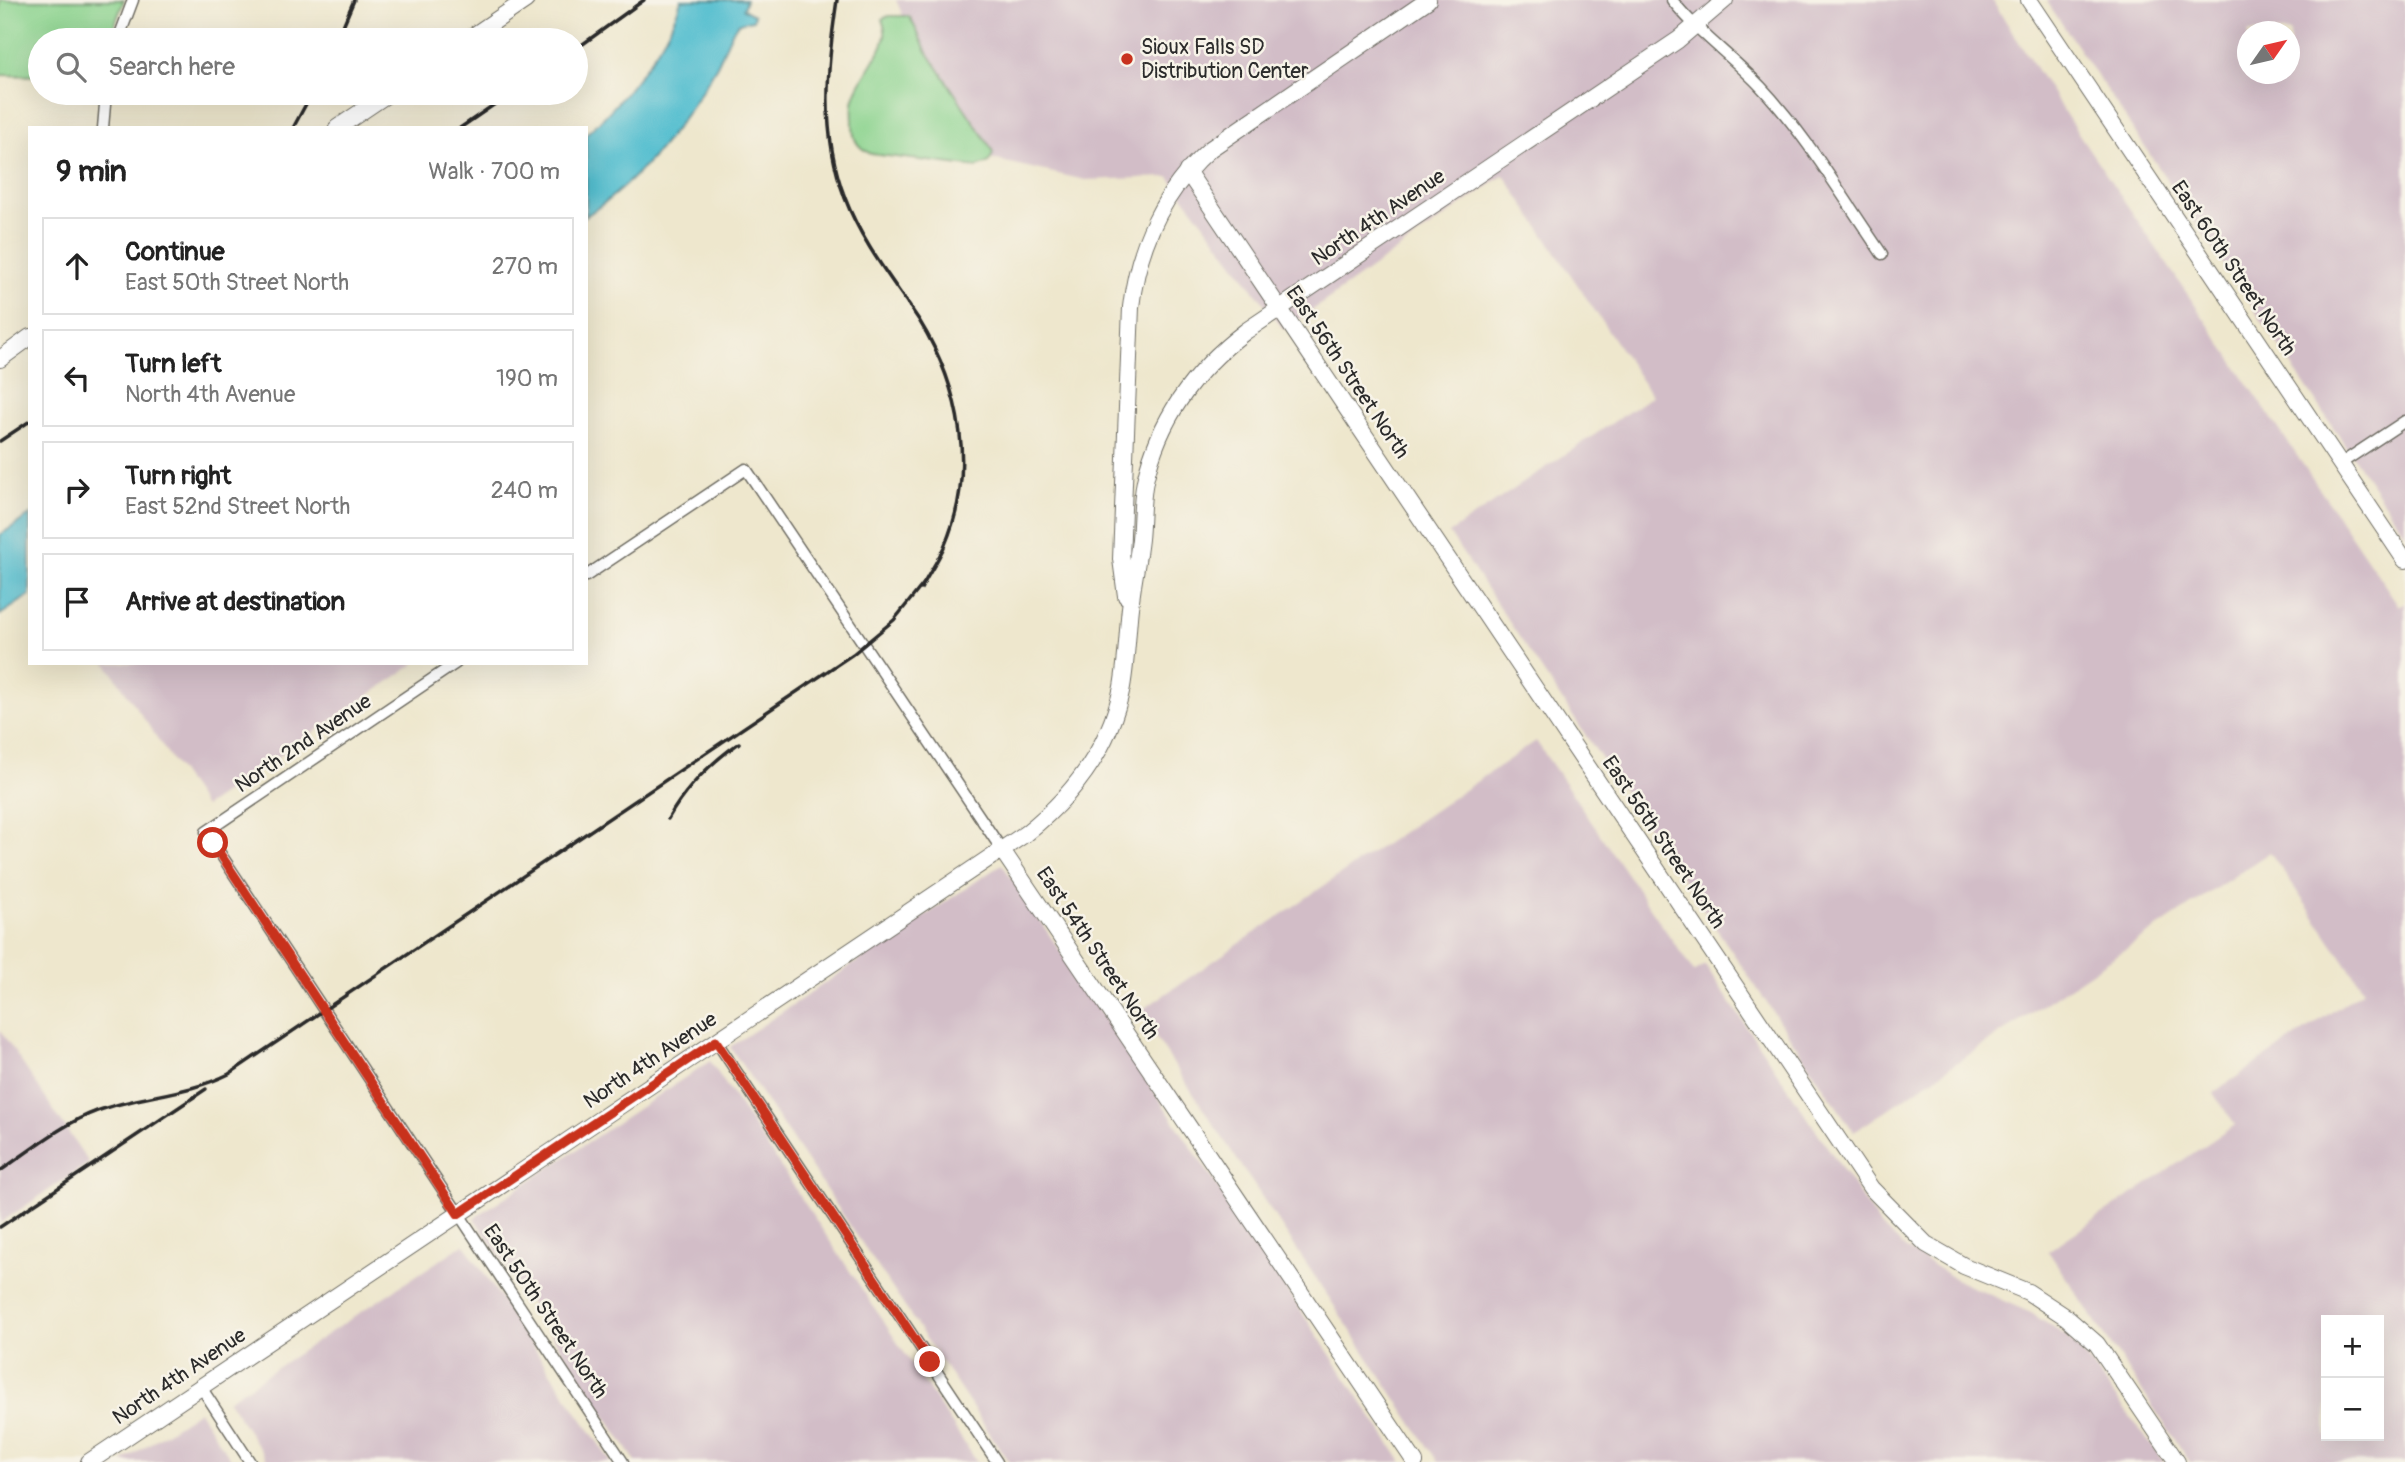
<!DOCTYPE html>
<html lang="en">
<head>
<meta charset="utf-8">
<style>
	:root { --surface:#fff; --page:#f6f6f6; --text:#222; --muted:#767676; --line:#e0e0e0 }
	body { margin:0; font-family:Pangolin,sans-serif; background:var(--page); color:var(--text) }
	.controls { position:absolute; right:21px; bottom:21px; display:grid; overflow:hidden; border-radius:0px; box-shadow:0 7px 28px #0002 }
	.controls button { width:63px; height:63px; display:grid; place-items:center; padding:0; border:0; border-bottom:2px solid var(--line); background:var(--surface); color:var(--text); font:35px sans-serif }
	.compass { position:absolute; left:2237px; top:21px; width:63px; height:63px; border-radius:50%; background:var(--surface); box-shadow:0 7px 28px #0002; rotate:56deg }
	.stop { position:absolute; width:21px; height:21px; margin:-16px; border:5px solid #c8321e; border-radius:50%; background:#fff }
	.stop.end { background:#c8321e; border-color:#fff; box-shadow:0 2px 7px #0008 }
	.list { margin:0; padding:0; list-style:none }
	h2 { display:flex; justify-content:space-between; align-items:center; height:91px; margin:0; padding:0 28px; font-size:30px }
	h2 small { font-size:23px; font-weight:400; color:var(--muted) }
	.list li { display:grid; grid-template-columns:46px 1fr auto; gap:21px; align-items:center; box-sizing:border-box; height:98px; margin:0 14px 14px; padding:0 14px; border:2px solid var(--line); border-radius:0px }
	.list b { display:block; font-size:26px; white-space:nowrap }
	.list p { margin:0; font-size:23px; white-space:nowrap; color:var(--muted) }
	.list em { font-size:23px; font-style:normal; color:var(--muted) }
	.icon { flex:none; width:38px; height:38px; fill:none; stroke:currentColor; stroke-width:2; stroke-linecap:round; stroke-linejoin:round }
	.map { position:relative; flex:none; width:2405px; height:1462px; overflow:hidden }
	.search { position:absolute; background:var(--surface); box-shadow:0 7px 28px #0002; left:28px; top:28px; width:560px; height:77px; display:flex; align-items:center; gap:18px; box-sizing:border-box; padding:0 24px; border-radius:38px; color:var(--muted); font-size:26px }
	.panel { position:absolute; background:var(--surface); box-shadow:0 7px 28px #0002; left:28px; top:126px; width:560px; height:539px; border-radius:0px }
	.map>svg:first-child { display:block }
</style>
</head>
<body>
<div class="map">
<svg width="2405" height="1462" viewBox="0 0 2405 1462">
	<rect width="100%" height="100%" fill="#f7f3e8"/>
	<filter id="ink" filterUnits="userSpaceOnUse"><feTurbulence type="fractalNoise" baseFrequency=".0143" numOctaves="2"/><feDisplacementMap in="SourceGraphic" scale="14" xChannelSelector="R" yChannelSelector="G"/><feConvolveMatrix kernelMatrix="1 2 1 2 8 2 1 2 1" color-interpolation-filters="sRGB"/></filter>
	<filter id="wash" filterUnits="userSpaceOnUse"><feTurbulence type="fractalNoise" baseFrequency=".00686" numOctaves="4" result="noise"/><feDisplacementMap in="SourceGraphic" scale="28" xChannelSelector="R" yChannelSelector="G"/><feGaussianBlur stdDeviation="1.57" result="paint"/><feColorMatrix in="noise" values="0 0 0 0 0 0 0 0 0 0 0 0 0 0 0 0 0 1.4 0 .05"/><feComposite in="paint" operator="in"/></filter>
	<g filter="url(#wash)">
		<rect width="100%" height="100%" fill="#eee7cd"/>
		<g fill="#d2bdc7" fill-rule="evenodd">
			<path d="M896,0H1992L2070,121L2399,606L2405,602V1462H2190L2048,1251L2235,1125L2213,1093L2364,990L2270,852L1854,1132L1449,533L1652,396L1504,175L1284,330L1169,177L1085,180L992,159L991,148L986,140L926,50L911,19L903,16ZM2326,1320H2379V1436H2326Z"/>
			<path d="M2046,0H2405V534L2358,464ZM2248,32H2290V74H2248Z"/>
			<polygon points="106,663 416,663 204,807"/>
			<polygon points="1536,741 1694,972 1705,965 1880,1225 1906,1249 1961,1282 2031,1313 2066,1336 2091,1364 2164,1462 1438,1462 1139,1012"/>
			<polygon points="1002,864 1402,1462 1009,1462 730,1047"/>
			<polygon points="0,1030 89,1163 0,1223"/>
			<polygon points="710,1061 977,1462 636,1462 474,1218"/>
			<polygon points="464,1244 611,1462 268,1462 228,1400"/>
			<polygon points="199,1411 233,1462 122,1462"/>
		</g>
		<g fill="#8bd38e" stroke="#5b7f5c" stroke-width="2">
			<polygon points="0,0 124,0 109,40 40,40 40,76 0,75"/>
			<path d="M889,16H908L911,19L926,50L991,148L993,154L988,163L977,167L871,154C857,147 853,140 853,125C853,118 852,110 853,103C857,80 878,62 884,40C887,32 884,26 882,19Z"/>
		</g>
		<g fill="#53becf" stroke="#3f747d" stroke-width="2">
			<path d="M681,0H746L743,9L754,15L753,20C748,21 742,21 738,24C731,29 722,57 716,67C683,124 643,178 586,216V134C620,105 669,43 681,0Z"/>
			<polygon points="30,515 30,595 0,615 0,535"/>
		</g>
	</g>
	<g filter="url(#ink)">
		<g fill="none" stroke-linecap="round" stroke-linejoin="round">
			<defs>
				<g id="street">
					<path d="M1672,0C1698,33 1733,57 1761,87C1808,137 1843,198 1882,254"/>
					<polyline points="118,40 133,0"/>
					<polyline points="103,128 106,93"/>
					<polyline points="2340,464 2405,421"/>
					<polyline points="586,576 746,469 1002,850"/>
					<polyline points="456,663 206,832 623,1462"/>
					<polyline points="716,1041 997,1462"/>
					<polyline points="201,1387 250,1462"/>
				</g>
				<g id="secondary">
					<polyline points="2029,0 2405,560"/>
					<polyline points="467,40 526,0"/>
					<polyline points="337,128 389,93"/>
					<polyline points="1187,171 1871,1188 1926,1244 1964,1266 2028,1292 2066,1317 2097,1344 2177,1462"/>
					<polyline points="0,359 30,337"/>
					<path d="M1126,596L1121,559L1131,307C1138,245 1164,190 1210,149L1428,0"/>
					<polyline points="1002,850 1415,1462"/>
					<path d="M89,1462L1025,834C1073,796 1110,747 1122,687C1126,664 1127,641 1129,618C1131,592 1137,566 1140,539C1142,520 1141,500 1145,481C1159,418 1196,369 1246,331L1678,40L1725,0"/>
				</g>
			</defs>
			<use href="#street" stroke="#6f6d64" stroke-width="13"/>
			<use href="#secondary" stroke="#6f6d64" stroke-width="18"/>
			<use href="#street" stroke="#fff" stroke-width="10"/>
			<use href="#secondary" stroke="#fff" stroke-width="16"/>
			<g stroke="#2b2b2b" stroke-width="3.5">
				<path d="M837,0C827,67 820,133 845,198C862,243 893,281 919,320C961,388 977,472 944,547C937,562 928,575 921,589"/>
				<polyline points="337,40 354,0"/>
				<polyline points="576,49 644,0"/>
				<polyline points="293,128 312,93"/>
				<polyline points="460,128 511,93"/>
				<polyline points="0,441 30,421"/>
				<path d="M668,819C686,787 709,764 739,743"/>
				<path d="M0,1171C31,1150 62,1124 97,1111C141,1095 187,1095 229,1074L853,654L894,620L924,583"/>
				<polyline points="0,1227 206,1089"/>
			</g>
		</g>
	</g>
	<g fill="none" stroke-linecap="round" stroke-linejoin="round" filter="url(#ink)">
		<polyline stroke="#c8321e" stroke-width="9" points="213,843 458,1214 716,1041 930,1362"/>
	</g>
	<circle fill="#c8321e" stroke="#f7f3e8" stroke-width="2.5" cx="1127" cy="59" r="7"/>
	<g text-anchor="middle" stroke-width="5" stroke-linejoin="round" paint-order="stroke">
		<g font-size="21" fill="#2b2b2b" stroke="#f7f3e8" text-anchor="start">
			<text x="1141" y="54">Sioux Falls SD<tspan x="1141" dy="24">Distribution Center</tspan></text>
		</g>
		<g font-size="21" fill="#2b2b2b" stroke="#f7f3e8">
			<text transform="translate(1378 217) rotate(-34)" y="7">North 4th Avenue</text>
			<text transform="translate(2234 268) rotate(56)" y="7">East 60th Street North</text>
			<text transform="translate(1348 372) rotate(56)" y="7">East 56th Street North</text>
			<text transform="translate(303 743) rotate(-34)" y="7">North 2nd Avenue</text>
			<text transform="translate(1664 842) rotate(56)" y="7">East 56th Street North</text>
			<text transform="translate(1098 953) rotate(56)" y="7">East 54th Street North</text>
			<text transform="translate(650 1060) rotate(-34)" y="7">North 4th Avenue</text>
			<text transform="translate(546 1311) rotate(56)" y="7">East 50th Street North</text>
			<text transform="translate(179 1376) rotate(-34)" y="7">North 4th Avenue</text>
		</g>
	</g>
</svg>
<div class="controls">
<button>+</button>
<button>−</button>
</div>
<svg class="compass" viewBox="-18 -18 36 36"><path d="M0-13l5 13h-10z" fill="#e53935"/><path d="M0 13l5-13h-10z" fill="#767676"/></svg>
<div class="stop" style="left:213px;top:843px"></div>
<div class="stop end" style="left:930px;top:1362px"></div>
<div class="search"><svg class="icon" aria-label="search" viewBox="0 0 24 24"><circle cx="10" cy="10" r="6"/><path d="M15 15l6 6"/></svg>Search here</div>
<section class="panel">
<h2>9 min<small>Walk · 700 m</small></h2>
<ul class="list">
<li><svg class="icon" aria-label="ahead" viewBox="0 0 24 24"><path d="M12 20V5M6 11l6-6 6 6"/></svg><div><b>Continue</b><p>East 50th Street North</p></div><em>270 m</em></li>
<li><svg class="icon" aria-label="left" viewBox="0 0 24 24"><path d="M17 20v-9H6M10 6l-5 5 5 5"/></svg><div><b>Turn left</b><p>North 4th Avenue</p></div><em>190 m</em></li>
<li><svg class="icon" aria-label="right" viewBox="0 0 24 24"><path d="M7 20v-9h11M14 6l5 5-5 5"/></svg><div><b>Turn right</b><p>East 52nd Street North</p></div><em>240 m</em></li>
<li><svg class="icon" aria-label="arrive" viewBox="0 0 24 24"><path d="M6 21V4h12l-3 4 3 4H6"/></svg><div><b>Arrive at destination</b></div></li>
</ul>
</section>
</div>
</body>
</html>
